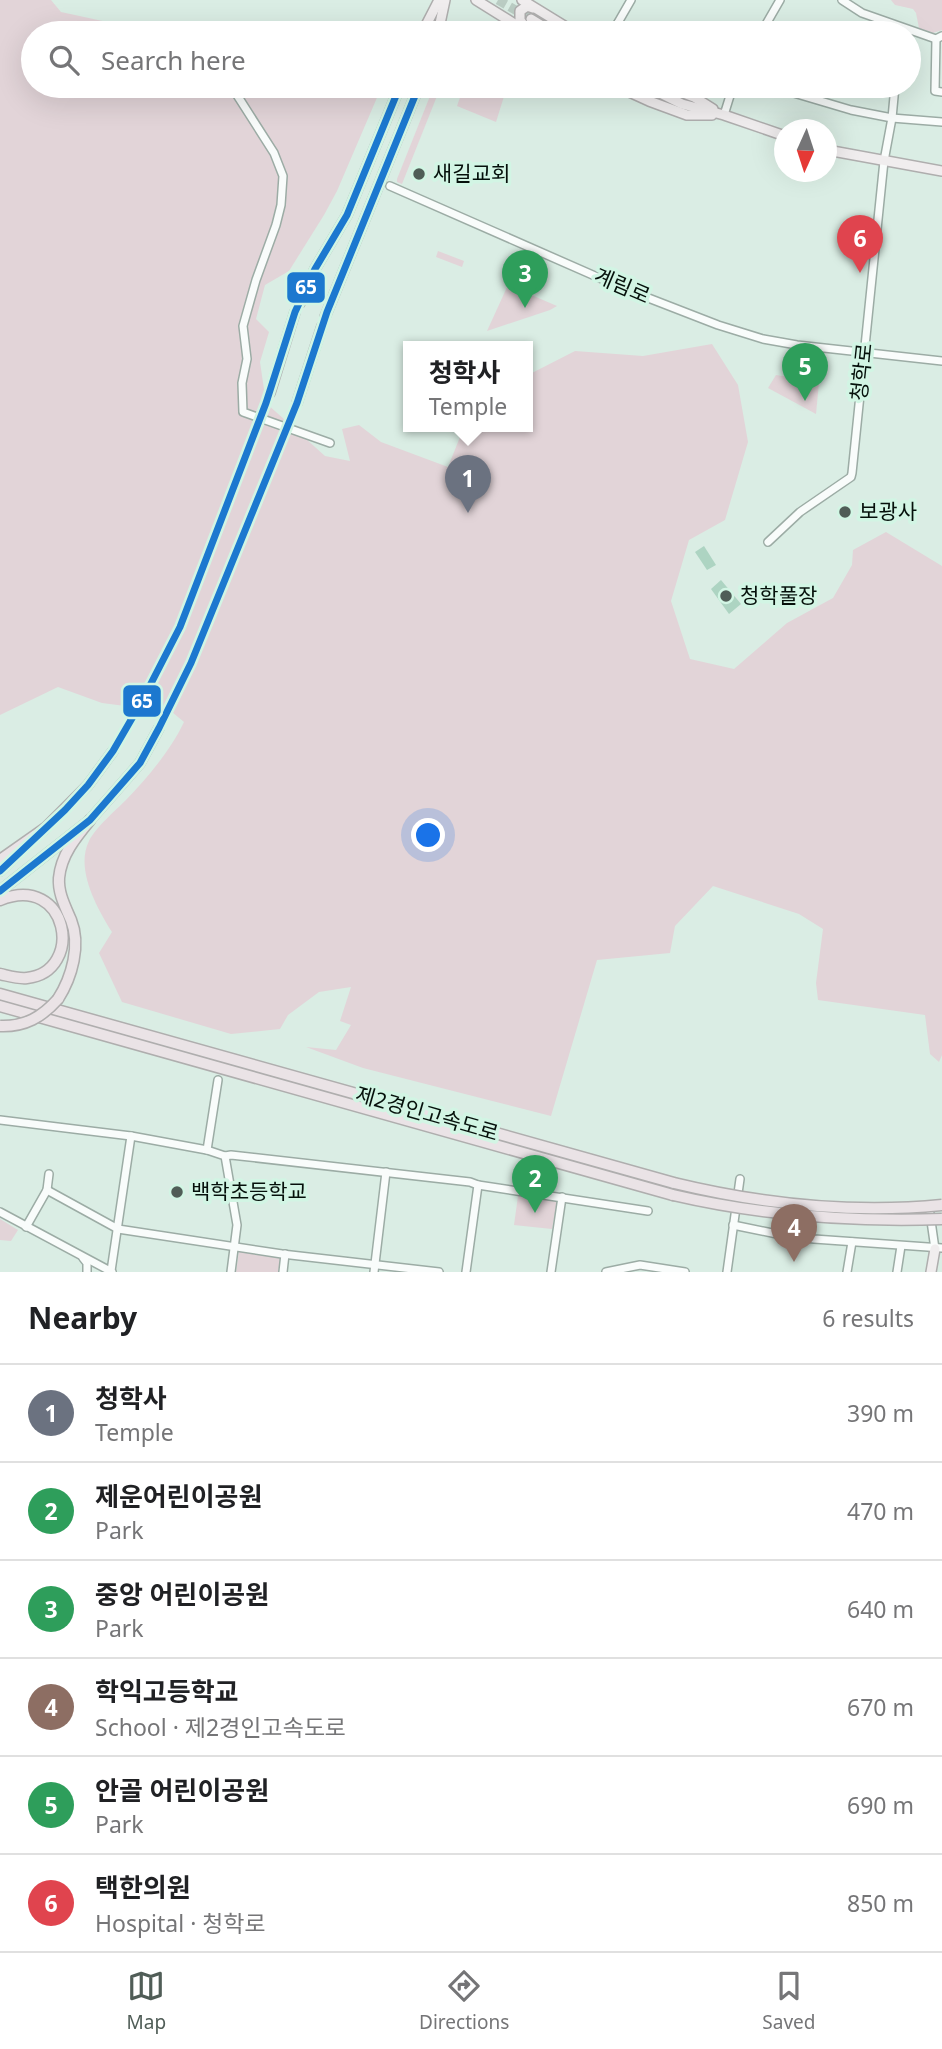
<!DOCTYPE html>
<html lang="en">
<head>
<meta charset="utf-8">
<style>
	:root { --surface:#fff; --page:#f6f6f6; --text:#202124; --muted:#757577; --line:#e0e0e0; --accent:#505d57 }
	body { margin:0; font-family:"Noto Sans","Noto Sans KR",sans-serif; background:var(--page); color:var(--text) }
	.compass { position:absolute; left:774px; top:119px; width:63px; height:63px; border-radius:50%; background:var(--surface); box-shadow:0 7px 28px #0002; rotate:183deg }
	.you { position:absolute; left:429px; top:836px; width:24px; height:24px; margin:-18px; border:5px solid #fff; border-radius:50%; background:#1a73e8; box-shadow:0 0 0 10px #1a73e833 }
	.badge { display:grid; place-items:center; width:46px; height:46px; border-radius:50%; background:var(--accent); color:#fff; font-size:23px; font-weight:700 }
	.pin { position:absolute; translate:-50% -58px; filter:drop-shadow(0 2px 4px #0008) }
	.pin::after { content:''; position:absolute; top:37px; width:24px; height:21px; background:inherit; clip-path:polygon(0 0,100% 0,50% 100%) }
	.popup { position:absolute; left:403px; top:341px; width:130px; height:91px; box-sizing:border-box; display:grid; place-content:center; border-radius:0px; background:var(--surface); filter:drop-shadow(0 2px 5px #0005); font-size:23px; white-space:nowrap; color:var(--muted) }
	.popup b { font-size:26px; color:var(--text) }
	.popup::after { content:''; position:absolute; left:50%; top:100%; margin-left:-14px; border:14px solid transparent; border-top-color:var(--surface) }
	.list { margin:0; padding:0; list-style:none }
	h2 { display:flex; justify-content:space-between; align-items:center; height:91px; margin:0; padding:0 28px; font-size:30px }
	h2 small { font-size:23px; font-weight:400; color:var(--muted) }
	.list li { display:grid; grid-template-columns:46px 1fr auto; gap:21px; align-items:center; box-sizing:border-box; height:98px; padding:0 28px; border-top:2px solid var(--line) }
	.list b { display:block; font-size:26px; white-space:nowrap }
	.list p { margin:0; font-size:23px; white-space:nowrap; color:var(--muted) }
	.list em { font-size:23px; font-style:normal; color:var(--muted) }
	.icon { flex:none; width:38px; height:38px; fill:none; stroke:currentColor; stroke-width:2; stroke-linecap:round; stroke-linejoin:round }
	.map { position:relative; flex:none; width:942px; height:1272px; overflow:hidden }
	.search { position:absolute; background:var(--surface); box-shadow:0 7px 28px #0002; left:21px; right:21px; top:21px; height:77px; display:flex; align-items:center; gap:18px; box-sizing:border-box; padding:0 24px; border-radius:38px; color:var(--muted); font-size:26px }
	.sheet { height:679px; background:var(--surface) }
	nav { display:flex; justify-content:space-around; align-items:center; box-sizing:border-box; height:98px; border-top:2px solid var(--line); background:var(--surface); font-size:19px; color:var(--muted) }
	nav a { display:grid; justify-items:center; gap:4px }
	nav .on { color:var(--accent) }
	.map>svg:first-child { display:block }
</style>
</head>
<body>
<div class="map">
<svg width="942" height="1272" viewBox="0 0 942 1272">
	<rect width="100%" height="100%" fill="#daede4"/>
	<g fill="#e2d4d8">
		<path d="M0,0H51L61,12L158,33H33V86H382L337,191L324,215L289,271L265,285L256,319L269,332L260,362L266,403L325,456L350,461L342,429L359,425L381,442L448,467L464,427H528V375L575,351L643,356L712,344L738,385L748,442L725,520L689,540L671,601L690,659L734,669L787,623L833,598L852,565L853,550L886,532L942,566V1055L939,1062L930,1054L925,1015L818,1000L816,983L823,929L799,914L713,886L675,926L670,953L597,960L551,1116L363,1068L306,1047L336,1050L351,1025L340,1021L351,987L319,992L288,1015L280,1029L231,1034L122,1002L99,953L112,932C97,908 75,869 89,841C96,827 115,811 126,800C147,778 171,750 184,722L172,712L102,703L58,687L0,715Z"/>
		<polygon points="891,0 942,0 942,30 933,33 919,28 916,13 913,9 895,5"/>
		<polygon points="228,23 261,27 293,33 211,33"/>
		<polygon points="434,86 441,86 402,184 397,182 397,179"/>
		<polygon points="464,86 498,86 506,90 496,122 457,106"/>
		<polygon points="438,251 464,261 462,267 436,257"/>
		<polygon points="508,285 557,306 550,310 487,331"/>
		<polygon points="776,375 819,382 816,414 768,388"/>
		<polygon points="518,1196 557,1201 552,1229 514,1225"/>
		<polygon points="0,1219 18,1230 11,1241 0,1240"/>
		<polygon points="239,1251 281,1257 278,1272 236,1272"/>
	</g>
	<g fill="#add4c2">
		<polygon points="704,546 716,565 707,570 695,552"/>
		<polygon points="721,580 741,604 729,614 711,589"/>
	</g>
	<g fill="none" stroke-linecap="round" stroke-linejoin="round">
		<g stroke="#baccc3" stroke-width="9" stroke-dasharray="9 4.5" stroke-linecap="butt">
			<polyline points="498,0 531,19"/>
			<polyline points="159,728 191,663 297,403"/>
			<polyline points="113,751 142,701 180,627 270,393"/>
		</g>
		<defs>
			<g id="minor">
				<polyline points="842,0 862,13 936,39 942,36"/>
				<polyline points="618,23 633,33"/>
				<polyline points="612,33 631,0"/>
				<polyline points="761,33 780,0"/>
				<polyline points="936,39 935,91 942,92"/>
				<polyline points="233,86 237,95 274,153 283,176 281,205 276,225 256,280 243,326 247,359 242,383 243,412 330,443"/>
				<polyline points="770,86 851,110 892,118 942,122"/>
				<polyline points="724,115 733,86"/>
				<polyline points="390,186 620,287 718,325 763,339 797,345 942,361"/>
				<polyline points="768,542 800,512 851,477 852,473 884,161 892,118 895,86"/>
				<polyline points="0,1120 131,1136 207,1150 225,1156 237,1225 231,1272"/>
				<polyline points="207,1150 218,1080"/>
				<polyline points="225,1156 231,1155 470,1182 478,1185 648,1211"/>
				<polyline points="47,1190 118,1229 282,1254 439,1272"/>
				<polyline points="932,1206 929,1207 935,1249"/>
				<polyline points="0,1212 112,1272"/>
				<polyline points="733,1225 777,1234 814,1239 942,1248"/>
				<polyline points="26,1227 47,1190 49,1174"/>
				<polyline points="83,1258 87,1263 87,1272"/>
				<polyline points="111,1271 131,1136"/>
				<polyline points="283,1272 285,1254"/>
				<polyline points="374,1272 386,1172"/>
				<polyline points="466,1272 478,1185"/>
				<polyline points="551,1272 562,1197"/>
				<polyline points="606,1272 640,1265 685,1272"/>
				<polyline points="727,1272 740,1179"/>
				<polyline points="847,1272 852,1242"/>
				<polyline points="897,1272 901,1246"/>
			</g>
			<g id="major">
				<polyline points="476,0 529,33"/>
				<polyline points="522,0 576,33"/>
				<polyline points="531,19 554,33"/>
				<polyline points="526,29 520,20 520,11 527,6 533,8"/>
				<polyline points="422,33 439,0"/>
				<polyline points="438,33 445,0"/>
				<polyline points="616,86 649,101 687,115 712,115"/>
				<polyline points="646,86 682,104 724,115 785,136"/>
				<polyline points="665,86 694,97 713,109"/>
				<polyline points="827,150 942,171"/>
				<polyline points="300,303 315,269 347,215 400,86"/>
				<polyline points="325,317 419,86"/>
				<polyline points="270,393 295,312"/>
				<polyline points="297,403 322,326"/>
				<polyline points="40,833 88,785 113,751"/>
				<polyline points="0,871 27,845"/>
				<polyline points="0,891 90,820 140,763 159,728"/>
				<polyline points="931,1272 935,1249"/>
			</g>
			<g id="highway">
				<polyline points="0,860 44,829"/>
				<path d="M0,900C69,872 85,972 27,978C18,979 9,976 0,974"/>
				<polyline points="0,994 674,1183"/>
				<path d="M58,999C72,977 81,945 71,920C65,906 58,893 59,878C61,855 76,837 90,820"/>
				<polyline points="0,1006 673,1195"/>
			</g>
		</defs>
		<use href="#minor" stroke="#9caca5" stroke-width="10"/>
		<use href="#major" stroke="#afaeae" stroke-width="12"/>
		<use href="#highway" stroke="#afaeae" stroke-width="13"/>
		<use href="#minor" stroke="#f9fcfb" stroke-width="7"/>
		<use href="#major" stroke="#f0edee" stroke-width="9"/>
		<use href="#highway" stroke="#eae3e6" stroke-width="10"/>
		<defs>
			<g id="highway-bridge">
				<path d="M0,1026C25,1027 42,1017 58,999"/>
				<path d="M674,1183C761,1204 852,1214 942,1205"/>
				<path d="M673,1195C763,1216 850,1222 942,1219"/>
			</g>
		</defs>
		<use href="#highway-bridge" stroke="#afaeae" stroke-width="13" stroke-linecap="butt"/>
		<use href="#highway-bridge" stroke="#eae3e6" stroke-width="10"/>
		<defs>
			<g id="bus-1">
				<polyline points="0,871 65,810 88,785 113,751 142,701 180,627 266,403 295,312 315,269 347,215 400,86"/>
				<polyline points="0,891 90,820 140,763 159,728 191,663 297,403 327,312 419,86"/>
			</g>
		</defs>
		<use href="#bus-1" stroke="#d2f5e4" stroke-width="12"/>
		<use href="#bus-1" stroke="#1c78cf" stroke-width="7"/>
	</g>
	<g fill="#505d57" stroke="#d2f5e4" stroke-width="2.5">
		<circle cx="419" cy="174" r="7"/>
		<circle cx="845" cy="512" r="7"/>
		<circle cx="726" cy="596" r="7"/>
		<circle cx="177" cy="1192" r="7"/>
	</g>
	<g text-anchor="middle" stroke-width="7" stroke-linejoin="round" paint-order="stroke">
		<g font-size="21" fill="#05100b" stroke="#d2f5e4" text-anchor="start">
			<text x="433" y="181">새길교회</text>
			<text x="859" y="519">보광사</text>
			<text x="740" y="603">청학풀장</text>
			<text x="191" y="1199">백학초등학교</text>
		</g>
		<g font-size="21" fill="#05100b" stroke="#d2f5e4">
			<text transform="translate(622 286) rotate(23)" y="7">계림로</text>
			<text transform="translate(862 372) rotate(-84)" y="7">청학로</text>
			<text transform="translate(427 1114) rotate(16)" y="7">제2경인고속도로</text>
		</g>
	</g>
	<g stroke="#d2f5e4" stroke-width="2.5">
		<rect x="286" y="271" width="40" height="33" rx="7" fill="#1c78cf"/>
		<rect x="122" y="684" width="40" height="34" rx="7" fill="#1c78cf"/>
	</g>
	<g font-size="19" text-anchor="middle" font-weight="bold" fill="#fff">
		<text x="306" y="294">65</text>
		<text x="142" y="708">65</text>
	</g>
</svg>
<svg class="compass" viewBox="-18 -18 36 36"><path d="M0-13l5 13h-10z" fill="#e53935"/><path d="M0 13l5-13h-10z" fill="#757577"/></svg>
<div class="you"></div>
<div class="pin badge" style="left:468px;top:513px;background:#6b7280">1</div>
<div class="popup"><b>청학사</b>Temple</div>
<div class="pin badge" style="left:535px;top:1213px;background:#2e9e5b">2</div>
<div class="pin badge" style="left:525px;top:308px;background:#2e9e5b">3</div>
<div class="pin badge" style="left:794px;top:1262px;background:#8d6e63">4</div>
<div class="pin badge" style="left:805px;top:401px;background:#2e9e5b">5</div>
<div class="pin badge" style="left:860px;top:273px;background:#e0444e">6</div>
<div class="search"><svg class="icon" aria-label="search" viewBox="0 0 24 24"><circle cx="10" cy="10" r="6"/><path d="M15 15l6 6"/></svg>Search here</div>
</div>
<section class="sheet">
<h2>Nearby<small>6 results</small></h2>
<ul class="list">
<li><span class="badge" style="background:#6b7280">1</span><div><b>청학사</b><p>Temple</p></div><em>390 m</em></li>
<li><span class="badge" style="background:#2e9e5b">2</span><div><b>제운어린이공원</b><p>Park</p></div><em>470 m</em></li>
<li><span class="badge" style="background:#2e9e5b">3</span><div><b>중앙 어린이공원</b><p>Park</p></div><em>640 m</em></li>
<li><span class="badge" style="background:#8d6e63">4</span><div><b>학익고등학교</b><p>School · 제2경인고속도로</p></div><em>670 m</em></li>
<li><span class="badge" style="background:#2e9e5b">5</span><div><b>안골 어린이공원</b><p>Park</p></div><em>690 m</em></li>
<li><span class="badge" style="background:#e0444e">6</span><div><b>택한의원</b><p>Hospital · 청학로</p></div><em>850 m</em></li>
</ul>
</section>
<nav>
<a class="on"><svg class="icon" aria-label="map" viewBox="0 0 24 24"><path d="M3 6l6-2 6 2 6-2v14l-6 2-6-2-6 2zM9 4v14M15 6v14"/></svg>Map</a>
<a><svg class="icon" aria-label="directions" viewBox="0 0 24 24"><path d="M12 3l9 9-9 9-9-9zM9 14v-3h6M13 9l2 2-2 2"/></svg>Directions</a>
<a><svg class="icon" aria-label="saved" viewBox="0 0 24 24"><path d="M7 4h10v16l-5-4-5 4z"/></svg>Saved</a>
</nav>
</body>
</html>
